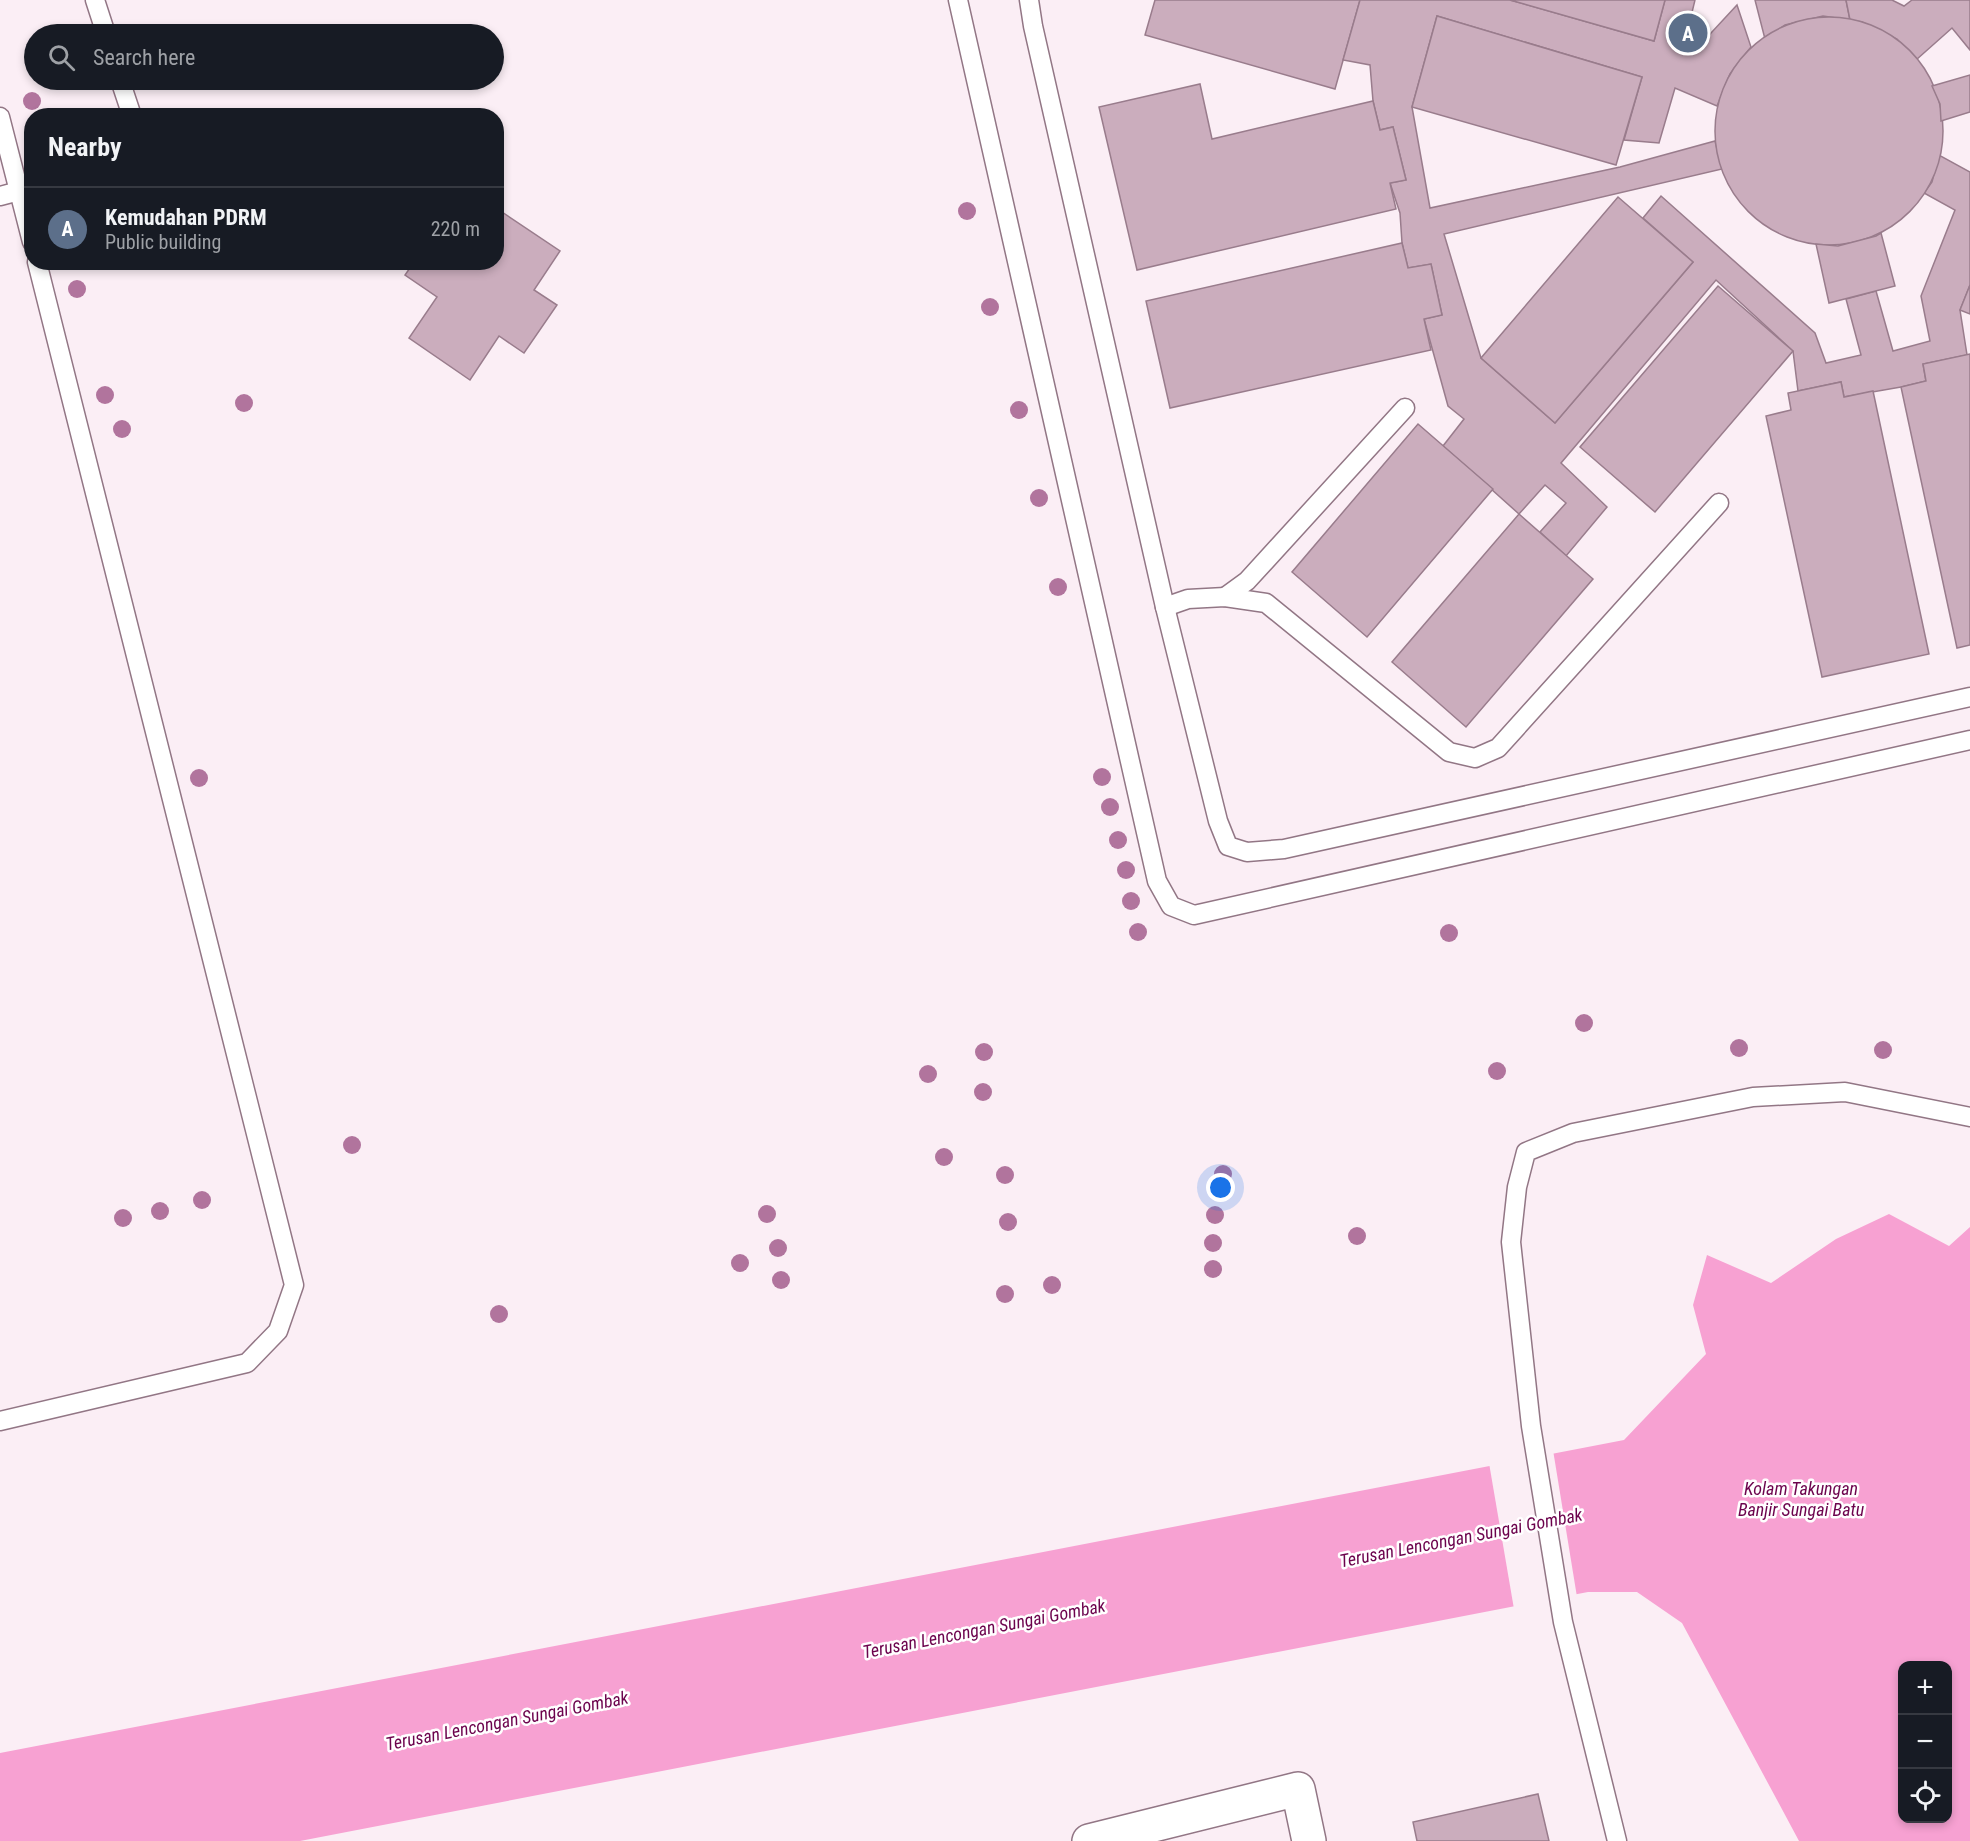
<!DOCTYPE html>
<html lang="en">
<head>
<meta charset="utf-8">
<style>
	:root { --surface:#171b24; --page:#20242c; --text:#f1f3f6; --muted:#9ea1a6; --line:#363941; --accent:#ca92bb }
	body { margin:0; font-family:"Roboto Condensed",sans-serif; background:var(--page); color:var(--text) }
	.controls { position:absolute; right:18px; bottom:18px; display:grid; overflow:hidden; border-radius:12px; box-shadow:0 3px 9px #0003 }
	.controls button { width:54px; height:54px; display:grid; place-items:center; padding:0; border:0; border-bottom:2px solid var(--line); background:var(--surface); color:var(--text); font:30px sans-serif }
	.you { position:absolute; left:1221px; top:1188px; width:21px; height:21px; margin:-15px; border:4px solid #fff; border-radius:50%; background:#1a73e8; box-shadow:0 0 0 9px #1a73e833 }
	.badge { display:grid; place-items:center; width:39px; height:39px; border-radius:50%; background:var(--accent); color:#fff; font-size:20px; font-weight:700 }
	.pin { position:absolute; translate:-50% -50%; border:3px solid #fff; box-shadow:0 2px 6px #0006 }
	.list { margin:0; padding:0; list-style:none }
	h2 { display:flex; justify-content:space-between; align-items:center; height:78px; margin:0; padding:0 24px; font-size:26px }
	h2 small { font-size:20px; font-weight:400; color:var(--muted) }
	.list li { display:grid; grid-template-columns:39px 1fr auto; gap:18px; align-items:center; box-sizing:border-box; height:84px; padding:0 24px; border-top:2px solid var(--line) }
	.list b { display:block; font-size:22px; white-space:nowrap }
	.list p { margin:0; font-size:20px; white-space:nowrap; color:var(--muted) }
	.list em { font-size:20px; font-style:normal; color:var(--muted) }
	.icon { flex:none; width:33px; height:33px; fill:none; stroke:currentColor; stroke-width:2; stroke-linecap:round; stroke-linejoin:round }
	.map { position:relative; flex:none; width:1970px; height:1841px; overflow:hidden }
	.search { position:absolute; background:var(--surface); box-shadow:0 3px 9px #0003; left:24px; top:24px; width:480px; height:66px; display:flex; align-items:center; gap:15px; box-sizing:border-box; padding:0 21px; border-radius:33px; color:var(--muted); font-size:22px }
	.panel { position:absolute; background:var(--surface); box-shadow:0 3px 9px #0003; left:24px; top:108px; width:480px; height:162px; border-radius:24px }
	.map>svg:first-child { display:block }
</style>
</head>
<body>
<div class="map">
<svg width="1970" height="1841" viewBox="0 0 1970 1841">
	<rect width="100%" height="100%" fill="#fbeef5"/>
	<path fill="#f7a1d2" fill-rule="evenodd" d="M1889,1214L1949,1246L1970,1227V1841H1799L1682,1623L1637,1592H1588L300,1841H0V1753L1624,1440L1706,1354L1693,1305L1707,1255L1771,1283L1836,1239ZM1902,1666H1948V1818H1902Z"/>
	<polygon fill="#fbeef5" points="1553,1450 1577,1597 1514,1609 1489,1463"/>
	<g fill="#cbadbd" stroke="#997c8c" stroke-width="1.5">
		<polygon points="1155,0 1360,0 1335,89 1145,35"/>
		<polygon points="1360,0 1510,0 1654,41 1665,0 1695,0 1685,41 1699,46 1737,5 1751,47 1730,74 1717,106 1675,88 1659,143 1624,140 1642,77 1437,16 1412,107 1430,208 1620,167 1715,141 1722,169 1444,234 1481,358 1555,423 1693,262 1643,218 1661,196 1815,333 1826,363 1861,355 1846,299 1876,291 1893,351 1930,341 1921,296 1955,210 1924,193 1932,182 1939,155 1970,172 1970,285 1960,310 1967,355 1923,364 1926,381 1901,387 1844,397 1841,382 1798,391 1793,351 1716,280 1561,463 1607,507 1566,556 1540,532 1566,503 1545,485 1519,514 1443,446 1464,419 1448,406 1424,319 1442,315 1431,264 1408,268 1402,243 1400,213 1390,183 1406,180 1393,127 1380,130 1373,101 1370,65 1343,60"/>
		<polygon points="1510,0 1665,0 1654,41"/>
		<polygon points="1755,0 1846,0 1850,20 1823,16 1785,25 1765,39"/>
		<polygon points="1846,0 1892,0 1904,6 1912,0 1970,0 1970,50 1952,28 1916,60 1897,39 1862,22 1850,20"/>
		<polygon points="1437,16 1642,77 1616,165 1412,107"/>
		<circle cx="1829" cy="131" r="114"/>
		<polygon points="1970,75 1970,112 1941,121 1940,104 1932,86"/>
		<polygon points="1200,84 1212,139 1373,101 1380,130 1393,127 1406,180 1390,183 1396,209 1137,270 1099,107"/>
		<polygon points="1618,197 1693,262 1555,423 1481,358"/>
		<polygon points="499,210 560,251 534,290 557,305 524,353 499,336 470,380 409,338 437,297 405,275 414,262 496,262 496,213"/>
		<polygon points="1881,233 1895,286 1829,303 1816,244 1838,246 1876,236"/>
		<polygon points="1402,243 1408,268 1431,264 1442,315 1424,319 1431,350 1170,408 1146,301"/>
		<polygon points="1970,285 1970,314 1960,310"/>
		<polygon points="1718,286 1793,351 1655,512 1580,447"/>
		<polygon points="1970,354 1970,645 1957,648 1901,387 1926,381 1923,364"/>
		<polygon points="1841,382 1844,397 1873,391 1929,654 1822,677 1766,416 1791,410 1788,393"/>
		<polygon points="1418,424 1493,489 1367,637 1292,572"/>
		<polygon points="1519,514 1593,579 1466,727 1392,662"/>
		<polygon points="1538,1794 1549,1841 1417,1841 1413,1822"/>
	</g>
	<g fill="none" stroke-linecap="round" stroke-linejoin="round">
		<defs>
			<g id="lane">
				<polyline points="95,0 106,34"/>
				<polyline points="958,0 1157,881 1171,906 1194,915 1970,740"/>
				<polyline points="1029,0 1033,26 1165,607 1218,821 1228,846 1247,852 1284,849 1970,697"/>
				<polyline points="120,80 132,116"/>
				<polyline points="0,117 32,242"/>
				<polyline points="0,196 19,191"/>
				<polyline points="1225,597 1247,581 1405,408"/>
				<polyline points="1165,607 1188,599 1225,597 1266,603 1449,752 1475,758 1498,748 1719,503"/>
				<polyline points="0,1421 247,1363 278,1331 294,1285 37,262"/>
				<polyline points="1617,1841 1563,1622 1531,1426 1511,1242 1517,1187 1526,1152 1573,1133 1753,1097 1845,1092 1970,1117"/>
			</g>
			<polyline id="street" points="1089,1841 1298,1789 1309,1841"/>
		</defs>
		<use href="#lane" stroke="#927685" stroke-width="21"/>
		<use href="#street" stroke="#927685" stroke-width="36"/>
		<use href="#lane" stroke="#fff" stroke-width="18"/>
		<use href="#street" stroke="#fff" stroke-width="33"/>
	</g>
	<g fill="#b1749d">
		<circle cx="32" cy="101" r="9"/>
		<circle cx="967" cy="211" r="9"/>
		<circle cx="77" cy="289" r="9"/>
		<circle cx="990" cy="307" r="9"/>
		<circle cx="105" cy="395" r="9"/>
		<circle cx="244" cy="403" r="9"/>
		<circle cx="1019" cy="410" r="9"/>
		<circle cx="122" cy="429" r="9"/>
		<circle cx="1039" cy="498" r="9"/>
		<circle cx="1058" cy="587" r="9"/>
		<circle cx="1102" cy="777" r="9"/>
		<circle cx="199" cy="778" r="9"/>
		<circle cx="1110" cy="807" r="9"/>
		<circle cx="1118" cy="840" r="9"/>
		<circle cx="1126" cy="870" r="9"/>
		<circle cx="1131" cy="901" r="9"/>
		<circle cx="1138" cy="932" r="9"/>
		<circle cx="1449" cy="933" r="9"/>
		<circle cx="1584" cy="1023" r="9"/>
		<circle cx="1739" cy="1048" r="9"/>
		<circle cx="1883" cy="1050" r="9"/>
		<circle cx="984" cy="1052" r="9"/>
		<circle cx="1497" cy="1071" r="9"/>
		<circle cx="928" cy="1074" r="9"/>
		<circle cx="983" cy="1092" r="9"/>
		<circle cx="352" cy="1145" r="9"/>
		<circle cx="944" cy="1157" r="9"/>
		<circle cx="1223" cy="1174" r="9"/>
		<circle cx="1005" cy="1175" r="9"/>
		<circle cx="202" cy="1200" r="9"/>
		<circle cx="160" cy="1211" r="9"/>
		<circle cx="767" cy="1214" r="9"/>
		<circle cx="1215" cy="1215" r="9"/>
		<circle cx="123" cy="1218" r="9"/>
		<circle cx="1008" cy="1222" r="9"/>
		<circle cx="1357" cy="1236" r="9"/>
		<circle cx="1213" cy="1243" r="9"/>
		<circle cx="778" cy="1248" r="9"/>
		<circle cx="740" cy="1263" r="9"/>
		<circle cx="1213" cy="1269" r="9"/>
		<circle cx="781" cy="1280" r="9"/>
		<circle cx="1052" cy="1285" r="9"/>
		<circle cx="1005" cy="1294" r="9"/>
		<circle cx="499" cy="1314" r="9"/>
	</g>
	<g text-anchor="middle" stroke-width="5" stroke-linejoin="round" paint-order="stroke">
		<g font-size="18" font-style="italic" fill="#6c034d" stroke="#fff">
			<text x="1801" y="1495">Kolam Takungan<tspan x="1801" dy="21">Banjir Sungai Batu</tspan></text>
			<text transform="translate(1461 1538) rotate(-11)" y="6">Terusan Lencongan Sungai Gombak</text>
			<text transform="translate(984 1629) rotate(-11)" y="6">Terusan Lencongan Sungai Gombak</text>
			<text transform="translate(507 1721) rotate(-11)" y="6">Terusan Lencongan Sungai Gombak</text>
		</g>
	</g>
</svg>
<div class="controls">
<button>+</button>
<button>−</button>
<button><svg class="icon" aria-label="locate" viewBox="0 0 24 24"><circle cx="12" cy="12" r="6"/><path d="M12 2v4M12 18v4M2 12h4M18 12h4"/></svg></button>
</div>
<div class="you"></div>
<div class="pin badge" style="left:1688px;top:33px;background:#5c6f8a">A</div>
<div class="search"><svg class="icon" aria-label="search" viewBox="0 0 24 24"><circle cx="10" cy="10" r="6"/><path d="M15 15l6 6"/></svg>Search here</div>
<section class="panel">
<h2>Nearby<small></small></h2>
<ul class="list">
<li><span class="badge" style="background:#5c6f8a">A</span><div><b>Kemudahan PDRM</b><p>Public building</p></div><em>220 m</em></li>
</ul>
</section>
</div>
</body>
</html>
